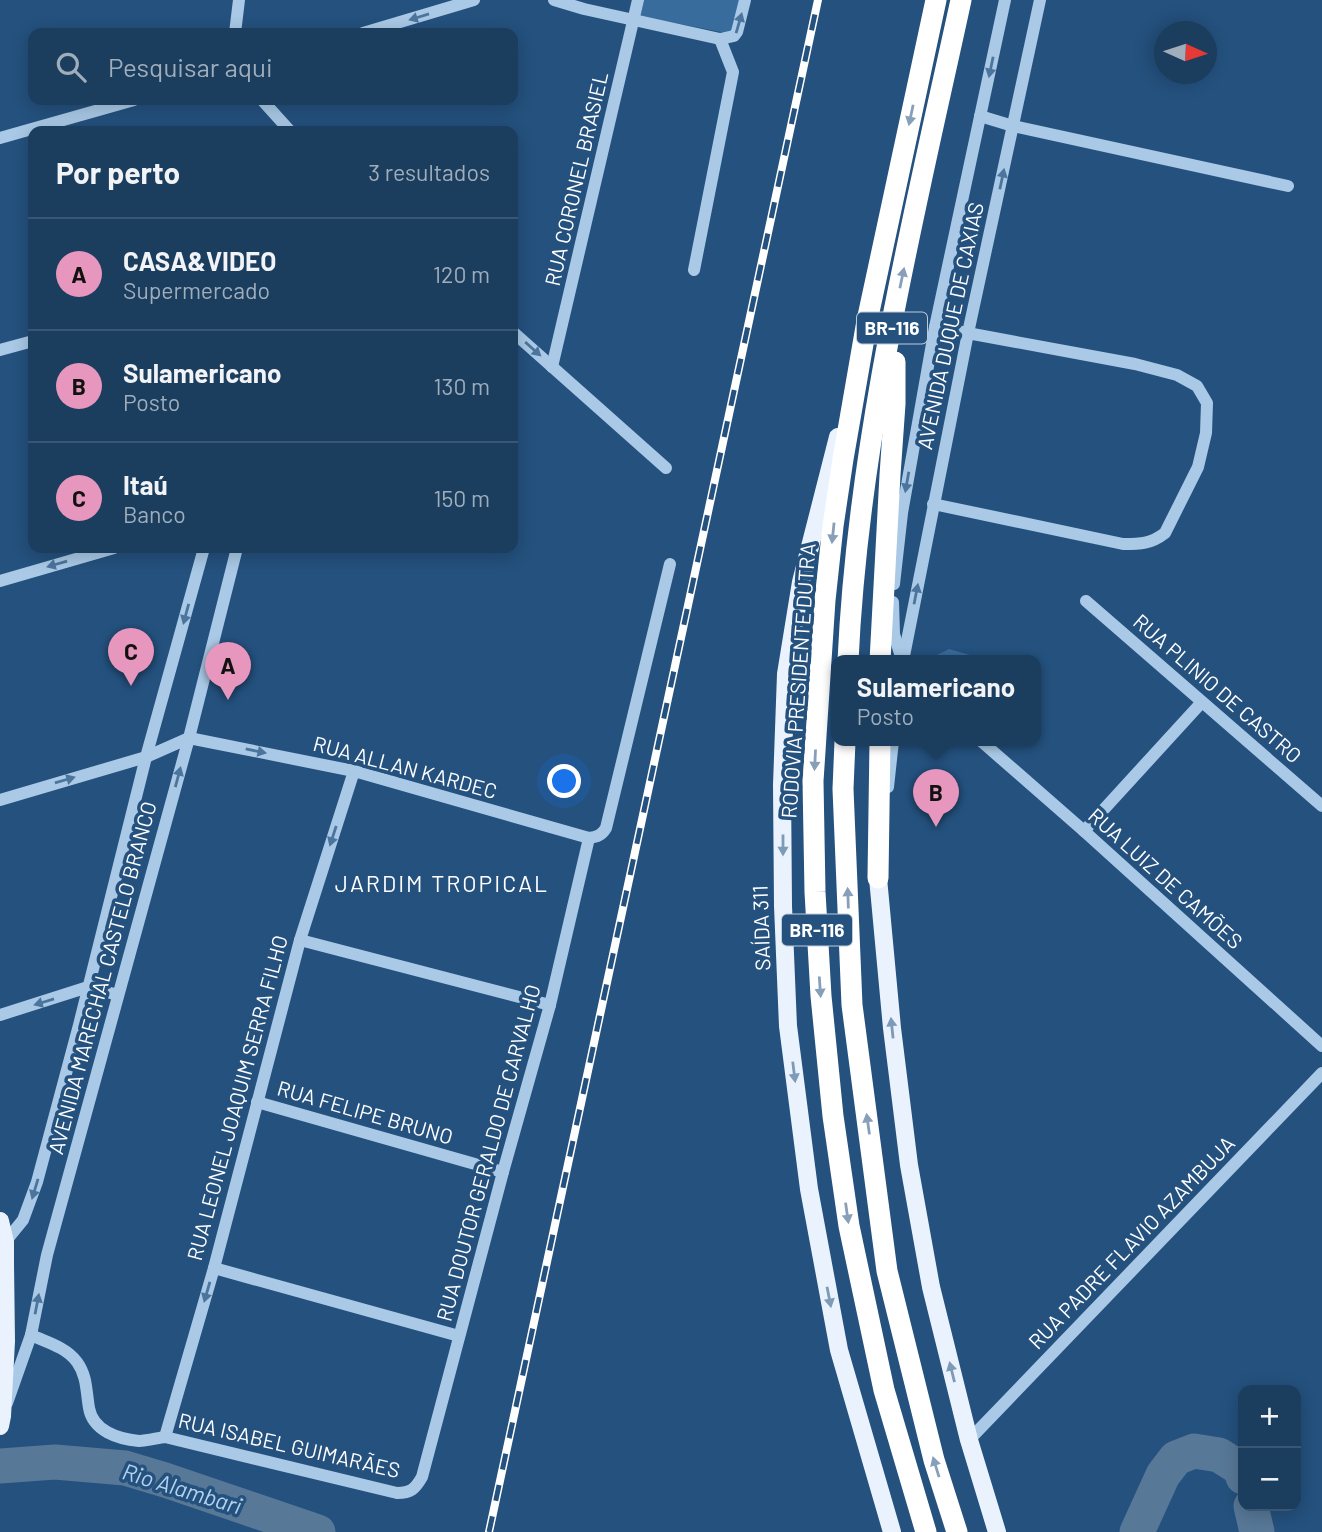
<!DOCTYPE html>
<html lang="pt">
<head>
<meta charset="utf-8">
<style>
	:root { --surface:#1b3d5e; --page:#244464; --text:#f1f3f6; --muted:#a0aebc; --line:#395673; --accent:#e797bd }
	body { margin:0; font-family:Barlow,sans-serif; background:var(--page); color:var(--text) }
	.controls { position:absolute; right:21px; bottom:21px; display:grid; overflow:hidden; border-radius:14px; box-shadow:0 4px 18px #0003 }
	.controls button { width:63px; height:63px; display:grid; place-items:center; padding:0; border:0; border-bottom:2px solid var(--line); background:var(--surface); color:var(--text); font:35px sans-serif }
	.compass { position:absolute; left:1154px; top:21px; width:63px; height:63px; border-radius:50%; background:var(--surface); box-shadow:0 4px 18px #0003; rotate:93deg }
	.you { position:absolute; left:565px; top:782px; width:24px; height:24px; margin:-18px; border:5px solid #fff; border-radius:50%; background:#1a73e8; box-shadow:0 0 0 10px #1a73e833 }
	.badge { display:grid; place-items:center; width:46px; height:46px; border-radius:50%; background:var(--accent); color:#111; font-size:23px; font-weight:700 }
	.pin { position:absolute; translate:-50% -58px; filter:drop-shadow(0 2px 4px #0008) }
	.pin::after { content:''; position:absolute; top:37px; width:24px; height:21px; background:inherit; clip-path:polygon(0 0,100% 0,50% 100%) }
	.popup { position:absolute; left:831px; top:655px; width:210px; height:91px; box-sizing:border-box; display:grid; place-content:center; border-radius:14px; background:var(--surface); filter:drop-shadow(0 2px 5px #0005); font-size:23px; white-space:nowrap; color:var(--muted) }
	.popup b { font-size:26px; color:var(--text) }
	.popup::after { content:''; position:absolute; left:50%; top:100%; margin-left:-14px; border:14px solid transparent; border-top-color:var(--surface) }
	.list { margin:0; padding:0; list-style:none }
	h2 { display:flex; justify-content:space-between; align-items:center; height:91px; margin:0; padding:0 28px; font-size:30px }
	h2 small { font-size:23px; font-weight:400; color:var(--muted) }
	.list li { display:grid; grid-template-columns:46px 1fr auto; gap:21px; align-items:center; box-sizing:border-box; height:112px; padding:0 28px; border-top:2px solid var(--line) }
	.list b { display:block; font-size:26px; white-space:nowrap }
	.list p { margin:0; font-size:23px; white-space:nowrap; color:var(--muted) }
	.list em { font-size:23px; font-style:normal; color:var(--muted) }
	.icon { flex:none; width:38px; height:38px; fill:none; stroke:currentColor; stroke-width:2; stroke-linecap:round; stroke-linejoin:round }
	.map { position:relative; flex:none; width:1322px; height:1532px; overflow:hidden }
	.search { position:absolute; background:var(--surface); box-shadow:0 4px 18px #0003; left:28px; top:28px; width:490px; height:77px; display:flex; align-items:center; gap:18px; box-sizing:border-box; padding:0 24px; border-radius:14px; color:var(--muted); font-size:26px }
	.panel { position:absolute; background:var(--surface); box-shadow:0 4px 18px #0003; left:28px; top:126px; width:490px; height:427px; border-radius:14px }
	.map>svg:first-child { display:block }
</style>
</head>
<body>
<div class="map">
<svg width="1322" height="1532" viewBox="0 0 1322 1532">
	<rect width="100%" height="100%" fill="#24517e"/>
	<g fill="#376c9c">
		<polygon points="644,0 739,0 731,34 640,16"/>
		<polygon points="949,649 991,661 925,661"/>
	</g>
	<g fill="none" stroke-linecap="round" stroke-linejoin="round">
		<g stroke="#587898" stroke-width="35">
			<polyline points="0,1466 55,1462 125,1468 165,1480 318,1532"/>
			<polyline points="1251,1506 1257,1532"/>
			<polyline points="1137,1532 1163,1475 1176,1458 1194,1451 1219,1455 1241,1469 1243,1477"/>
		</g>
		<g stroke="#a9c9e6" stroke-width="12">
			<polyline points="554,0 584,9 720,39 734,36 737,32 745,0"/>
			<polyline points="235,33 239,0"/>
			<polyline points="363,33 474,0"/>
			<polyline points="262,100 290,131"/>
			<polyline points="980,116 1013,126 1288,186"/>
			<polyline points="0,138 134,100"/>
			<polyline points="694,270 733,72 720,39"/>
			<polyline points="513,332 666,468"/>
			<polyline points="0,350 33,341"/>
			<polyline points="552,367 638,0"/>
			<path d="M933,504L1123,544C1140,544 1151,544 1165,533L1198,467L1206,433L1207,403L1197,386L1177,375L1135,364L935,327"/>
			<polyline points="0,581 114,548"/>
			<polyline points="894,584 902,513 935,327 1005,0"/>
			<polyline points="1086,601 1322,806"/>
			<polyline points="893,602 894,634 902,660"/>
			<polyline points="903,661 968,333 1040,0"/>
			<polyline points="981,741 1084,831 1322,1046"/>
			<polyline points="888,787 893,741"/>
			<path d="M0,800L146,757L189,738L354,771L589,838C597,837 602,835 606,828L670,564"/>
			<polyline points="1084,831 1202,702"/>
			<polyline points="300,940 550,1005"/>
			<polyline points="0,1015 88,987 118,995"/>
			<polyline points="257,1102 503,1172"/>
			<polyline points="5,1242 23,1220 37,1182 79,1025 146,757 204,548"/>
			<polyline points="214,1268 459,1336"/>
			<path d="M31,1335C46,1342 66,1347 77,1362C87,1376 86,1390 89,1408C93,1431 118,1439 139,1441C147,1441 157,1438 165,1437L397,1493C411,1493 415,1489 422,1477L503,1172L550,1005L589,838"/>
			<polyline points="7,1403 31,1335 47,1255 189,738 237,548"/>
			<polyline points="165,1437 214,1268 300,940 354,771"/>
			<polyline points="969,1440 1322,1073"/>
		</g>
		<g stroke="#eaf3fd" stroke-width="18">
			<polyline points="838,437 801,582 786,674 782,785 783,906 788,1026 809,1189 839,1350 892,1532"/>
			<polyline points="878,878 892,1028 909,1165 931,1287 969,1440 997,1532"/>
			<polyline points="0,1221 5,1242 5,1264 6,1341 2,1416 0,1426"/>
		</g>
		<g stroke="#fff" stroke-width="21">
			<path d="M848,661C858,439 914,216 961,0"/>
			<polyline points="880,661 890,475 895,404 895,362"/>
			<polyline points="845,741 843,789 852,1005 887,1271 934,1460 957,1532"/>
			<polyline points="878,878 880,741"/>
			<polyline points="926,1532 884,1390 849,1226 833,1116 821,996 815,892 813,781 825,600 833,526 843,459 867,321 936,0"/>
		</g>
		<defs>
			<polyline id="rail" points="489,1532 818,0"/>
		</defs>
		<use href="#rail" stroke="#fff" stroke-width="8"/>
		<use href="#rail" stroke="#24517e" stroke-width="5" stroke-dasharray="16" stroke-linecap="butt"/>
	</g>
	<defs><path id="oneway-solid" d="M-6-.8H1V-3.2L6.5 0L1 3.2V.8H-6Z" transform="scale(1.75)"/></defs>
	<g fill="#4c759d">
		<use href="#oneway-solid" transform="translate(419 17) rotate(163)"/>
		<use href="#oneway-solid" transform="translate(739 23) rotate(-74)"/>
		<use href="#oneway-solid" transform="translate(991 67) rotate(102)"/>
		<use href="#oneway-solid" transform="translate(1002 179) rotate(-78)"/>
		<use href="#oneway-solid" transform="translate(533 349) rotate(42)"/>
		<use href="#oneway-solid" transform="translate(907 482) rotate(100)"/>
		<use href="#oneway-solid" transform="translate(57 564) rotate(164)"/>
		<use href="#oneway-solid" transform="translate(916 594) rotate(-79)"/>
		<use href="#oneway-solid" transform="translate(186 614) rotate(105)"/>
		<use href="#oneway-solid" transform="translate(256 751) rotate(12)"/>
		<use href="#oneway-solid" transform="translate(178 777) rotate(-75)"/>
		<use href="#oneway-solid" transform="translate(65 780) rotate(-16)"/>
		<use href="#oneway-solid" transform="translate(333 836) rotate(108)"/>
		<use href="#oneway-solid" transform="translate(44 1002) rotate(163)"/>
		<use href="#oneway-solid" transform="translate(35 1189) rotate(107)"/>
		<use href="#oneway-solid" transform="translate(207 1292) rotate(106)"/>
		<use href="#oneway-solid" transform="translate(37 1304) rotate(-79)"/>
	</g>
	<g fill="#879fb8">
		<use href="#oneway-solid" transform="translate(911 115) rotate(102)"/>
		<use href="#oneway-solid" transform="translate(902 278) rotate(-78)"/>
		<use href="#oneway-solid" transform="translate(833 533) rotate(96)"/>
		<use href="#oneway-solid" transform="translate(815 760) rotate(93)"/>
		<use href="#oneway-solid" transform="translate(848 898) rotate(-92)"/>
		<use href="#oneway-solid" transform="translate(820 987) rotate(86)"/>
		<use href="#oneway-solid" transform="translate(868 1124) rotate(-98)"/>
		<use href="#oneway-solid" transform="translate(847 1213) rotate(82)"/>
		<use href="#oneway-solid" transform="translate(936 1467) rotate(-107)"/>
	</g>
	<g fill="#7d9ab7">
		<use href="#oneway-solid" transform="translate(783 845) rotate(90)"/>
		<use href="#oneway-solid" transform="translate(892 1028) rotate(-96)"/>
		<use href="#oneway-solid" transform="translate(794 1072) rotate(83)"/>
		<use href="#oneway-solid" transform="translate(829 1297) rotate(79)"/>
		<use href="#oneway-solid" transform="translate(952 1372) rotate(-104)"/>
	</g>
	<g text-anchor="middle" stroke-width="7" stroke-linejoin="round" paint-order="stroke">
		<g fill="#24517e" stroke="#bdcbd8" stroke-width="2">
			<rect x="857" y="312.5" width="70" height="31" rx="5"/>
			<rect x="782" y="914.5" width="70" height="31" rx="5"/>
		</g>
		<g font-size="19" font-weight="bold" fill="#fff">
			<text x="892" y="335">BR-116</text>
			<text x="817" y="937">BR-116</text>
		</g>
		<g font-size="21" fill="#fff" stroke="#24517e">
			<text transform="translate(577 179) rotate(-77)" y="7">RUA CORONEL BRASIEL</text>
			<text transform="translate(951 326) rotate(-78)" y="7">AVENIDA DUQUE DE CAXIAS</text>
			<text transform="translate(799 681) rotate(-86)" y="7">RODOVIA PRESIDENTE DUTRA</text>
			<text transform="translate(1217 689) rotate(41)" y="7">RUA PLINIO DE CASTRO</text>
			<text transform="translate(405 768) rotate(15)" y="7">RUA ALLAN KARDEC</text>
			<text transform="translate(1165 879) rotate(42)" y="7">RUA LUIZ DE CAMÕES</text>
			<text transform="translate(762 928) rotate(-92)" y="7">SAÍDA 311</text>
			<text transform="translate(103 978) rotate(-75)" y="7">AVENIDA MARECHAL CASTELO BRANCO</text>
			<text transform="translate(238 1098) rotate(-75)" y="7">RUA LEONEL JOAQUIM SERRA FILHO</text>
			<text transform="translate(365 1113) rotate(16)" y="7">RUA FELIPE BRUNO</text>
			<text transform="translate(489 1153) rotate(-75)" y="7">RUA DOUTOR GERALDO DE CARVALHO</text>
			<text transform="translate(1132 1243) rotate(-46)" y="7">RUA PADRE FLAVIO AZAMBUJA</text>
			<text transform="translate(289 1446) rotate(13)" y="7">RUA ISABEL GUIMARÃES</text>
		</g>
		<g font-size="23" letter-spacing="2" fill="#fff" stroke="#24517e">
			<text x="442" y="892">JARDIM TROPICAL</text>
		</g>
		<g font-size="23" font-style="italic" fill="#b4d2ee" stroke="#24517e">
			<text transform="translate(182 1489) rotate(17)" y="8">Rio Alambari</text>
		</g>
	</g>
</svg>
<div class="controls">
<button>+</button>
<button>−</button>
</div>
<svg class="compass" viewBox="-18 -18 36 36"><path d="M0-13l5 13h-10z" fill="#e53935"/><path d="M0 13l5-13h-10z" fill="#a0aebc"/></svg>
<div class="you"></div>
<div class="pin badge" style="left:228px;top:700px">A</div>
<div class="pin badge" style="left:936px;top:827px">B</div>
<div class="popup"><b>Sulamericano</b>Posto</div>
<div class="pin badge" style="left:131px;top:686px">C</div>
<div class="search"><svg class="icon" aria-label="search" viewBox="0 0 24 24"><circle cx="10" cy="10" r="6"/><path d="M15 15l6 6"/></svg>Pesquisar aqui</div>
<section class="panel">
<h2>Por perto<small>3 resultados</small></h2>
<ul class="list">
<li><span class="badge">A</span><div><b>CASA&amp;VIDEO</b><p>Supermercado</p></div><em>120 m</em></li>
<li><span class="badge">B</span><div><b>Sulamericano</b><p>Posto</p></div><em>130 m</em></li>
<li><span class="badge">C</span><div><b>Itaú</b><p>Banco</p></div><em>150 m</em></li>
</ul>
</section>
</div>
</body>
</html>
